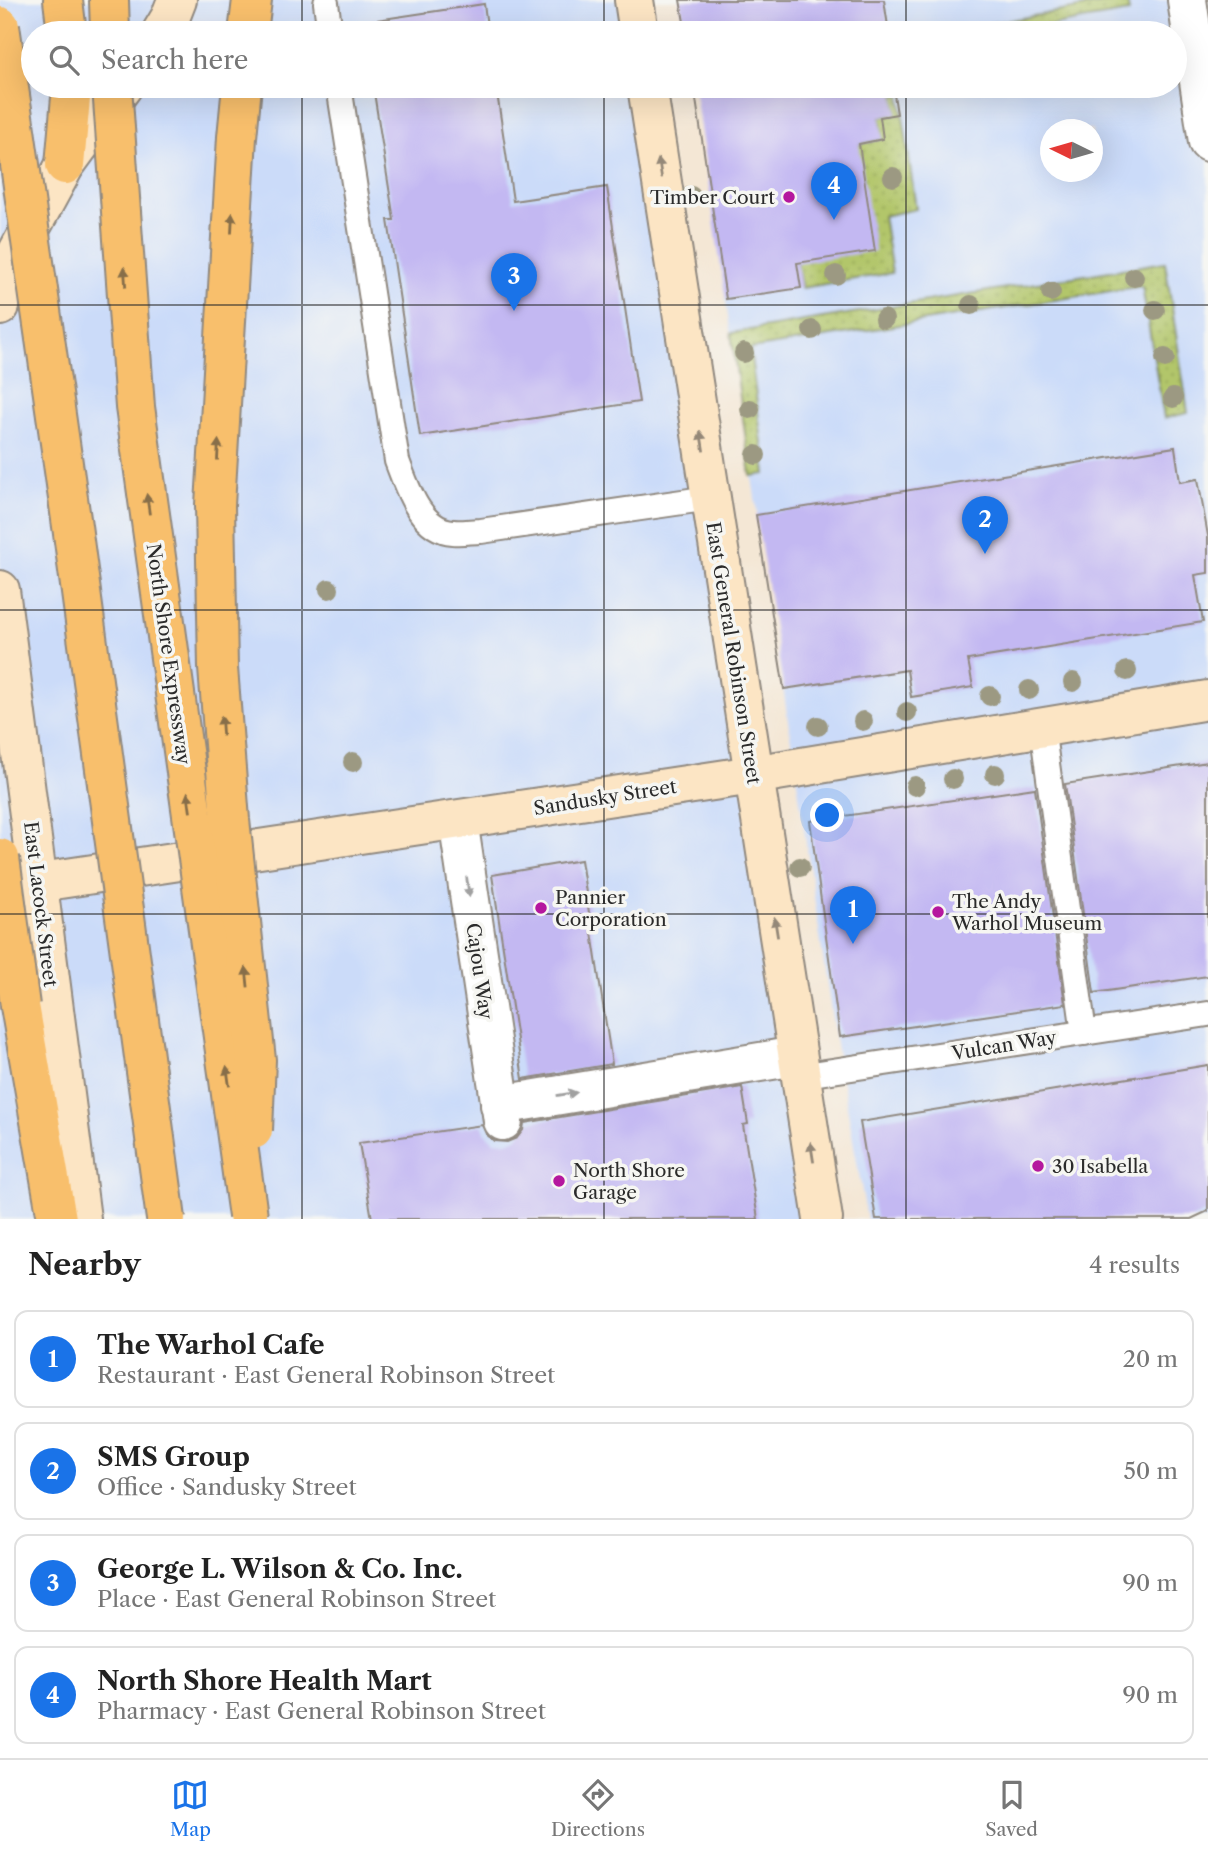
<!DOCTYPE html>
<html lang="en">
<head>
<meta charset="utf-8">
<style>
	:root { --surface:#fff; --page:#f6f6f6; --text:#222; --muted:#767676; --line:#e0e0e0; --accent:#1a73e8 }
	body { margin:0; font-family:"Libre Caslon Text",serif; background:var(--page); color:var(--text) }
	.compass { position:absolute; left:1040px; top:119px; width:63px; height:63px; border-radius:50%; background:var(--surface); box-shadow:0 7px 28px #0002; rotate:275deg }
	.you { position:absolute; left:828px; top:816px; width:24px; height:24px; margin:-18px; border:5px solid #fff; border-radius:50%; background:#1a73e8; box-shadow:0 0 0 10px #1a73e833 }
	.badge { display:grid; place-items:center; width:46px; height:46px; border-radius:50%; background:var(--accent); color:#fff; font-size:23px; font-weight:700 }
	.pin { position:absolute; translate:-50% -58px; filter:drop-shadow(0 2px 4px #0008) }
	.pin::after { content:''; position:absolute; top:37px; width:24px; height:21px; background:inherit; clip-path:polygon(0 0,100% 0,50% 100%) }
	.list { margin:0; padding:0; list-style:none }
	h2 { display:flex; justify-content:space-between; align-items:center; height:91px; margin:0; padding:0 28px; font-size:30px }
	h2 small { font-size:23px; font-weight:400; color:var(--muted) }
	.list li { display:grid; grid-template-columns:46px 1fr auto; gap:21px; align-items:center; box-sizing:border-box; height:98px; margin:0 14px 14px; padding:0 14px; border:2px solid var(--line); border-radius:14px }
	.list b { display:block; font-size:26px; white-space:nowrap }
	.list p { margin:0; font-size:23px; white-space:nowrap; color:var(--muted) }
	.list em { font-size:23px; font-style:normal; color:var(--muted) }
	.icon { flex:none; width:38px; height:38px; fill:none; stroke:currentColor; stroke-width:2; stroke-linecap:round; stroke-linejoin:round }
	.map { position:relative; flex:none; width:1208px; height:1219px; overflow:hidden }
	.search { position:absolute; background:var(--surface); box-shadow:0 7px 28px #0002; left:21px; right:21px; top:21px; height:77px; display:flex; align-items:center; gap:18px; box-sizing:border-box; padding:0 24px; border-radius:38px; color:var(--muted); font-size:26px }
	.sheet { height:539px; background:var(--surface) }
	nav { display:flex; justify-content:space-around; align-items:center; box-sizing:border-box; height:98px; border-top:2px solid var(--line); background:var(--surface); font-size:19px; color:var(--muted) }
	nav a { display:grid; justify-items:center; gap:4px }
	nav .on { color:var(--accent) }
	.map>svg:first-child { display:block }
</style>
</head>
<body>
<div class="map">
<svg width="1208" height="1219" viewBox="0 0 1208 1219">
	<defs>
		<pattern id="grass-dots" width="8" height="8" patternUnits="userSpaceOnUse" patternTransform="scale(1.75)"><rect width="8" height="8" fill="#b2c66a"/><path d="M2 2h.1M6 6h.1" fill="none" stroke="#99aa5c" stroke-width="1.8" stroke-linecap="round"/></pattern>
	</defs>
	<rect width="100%" height="100%" fill="#f6f6f2"/>
	<filter id="ink" filterUnits="userSpaceOnUse"><feTurbulence type="fractalNoise" baseFrequency=".0143" numOctaves="2"/><feDisplacementMap in="SourceGraphic" scale="14" xChannelSelector="R" yChannelSelector="G"/><feConvolveMatrix kernelMatrix="1 2 1 2 8 2 1 2 1" color-interpolation-filters="sRGB"/></filter>
	<filter id="wash" filterUnits="userSpaceOnUse"><feTurbulence type="fractalNoise" baseFrequency=".00686" numOctaves="4" result="noise"/><feDisplacementMap in="SourceGraphic" scale="28" xChannelSelector="R" yChannelSelector="G"/><feGaussianBlur stdDeviation="1.57" result="paint"/><feColorMatrix in="noise" values="0 0 0 0 0 0 0 0 0 0 0 0 0 0 0 0 0 1.4 0 .05"/><feComposite in="paint" operator="in"/></filter>
	<g filter="url(#wash)">
		<rect width="100%" height="100%" fill="#f4e7d5"/>
		<g fill="#cbdbf9" fill-rule="evenodd">
			<polygon points="0,0 634,0 639,33 33,33 33,86 647,86 823,1219 0,1219"/>
			<path d="M680,0H1208V1219H867L835,1038L694,86H1175V33H686ZM1050,130H1092V172H1050Z"/>
		</g>
		<g fill="url(#grass-dots)" stroke="#6e784a" stroke-width="2">
			<polygon points="1124,0 1127,0 1129,12 1037,28 1037,33 966,33 965,28"/>
			<polygon points="900,95 916,209 883,216 892,273 801,288 797,263 859,144 882,139 880,117 896,114 894,96"/>
			<polygon points="1165,262 1188,413 1164,418 1142,286 750,349 766,474 751,476 731,333"/>
		</g>
		<g id="blocks">
			<g fill="#c3b8f2">
				<polygon points="680,0 884,0 889,33 686,33"/>
				<polygon points="484,4 488,33 365,33 363,22"/>
				<polygon points="373,86 496,86 513,201 607,187 639,402 420,436 388,220 394,220"/>
				<polygon points="694,86 897,86 893,88 897,114 880,117 883,139 859,144 875,251 797,263 801,288 726,299"/>
				<polygon points="1175,447 1180,482 1198,479 1208,536 1208,573 1195,575 1203,622 968,660 973,687 911,697 907,670 784,689 756,515"/>
				<polygon points="1208,762 1208,976 1094,993 1065,784"/>
				<polygon points="1035,788 1065,1004 840,1037 810,821"/>
				<polygon points="581,860 612,1064 523,1079 492,875"/>
				<polygon points="1208,1065 1208,1211 1191,1219 876,1219 860,1122"/>
				<polygon points="742,1087 748,1124 743,1125 758,1219 372,1219 359,1143 482,1125 486,1134 494,1141 507,1142 517,1138 523,1130 524,1123"/>
			</g>
		</g>
	</g>
	<g filter="url(#ink)">
		<use href="#blocks" fill-opacity="0" stroke="#908980" stroke-width="2"/>
		<g fill="none" stroke-linecap="round" stroke-linejoin="round">
			<defs>
				<g id="lane">
					<polyline points="326,3 330,33"/>
					<path d="M339,86L397,461C407,487 420,530 453,532C462,533 472,531 481,531L710,498"/>
					<polyline points="1042,727 1084,1033"/>
					<polyline points="799,1076 1208,1014"/>
				</g>
				<g id="street">
					<polyline points="1187,0 1208,142"/>
					<polyline points="458,820 503,1121"/>
					<polyline points="500,1105 796,1056"/>
				</g>
				<g id="secondary">
					<polyline points="634,0 639,33"/>
					<polyline points="161,33 170,18 177,0"/>
					<polyline points="647,86 823,1219"/>
					<polyline points="0,306 9,268 65,165 123,86"/>
					<polyline points="0,590 81,1219"/>
					<polyline points="0,888 753,775 1208,700"/>
				</g>
				<g id="highway">
					<polyline points="63,0 67,33"/>
					<polyline points="109,0 110,33"/>
					<polyline points="248,33 252,0"/>
					<polyline points="65,165 72,86"/>
					<polyline points="20,1006 57,1219"/>
				</g>
			</defs>
			<use href="#lane" stroke="#908980" stroke-width="28"/>
			<use href="#street" stroke="#908980" stroke-width="42"/>
			<use href="#secondary" stroke="#908980" stroke-width="42"/>
			<use href="#highway" stroke="#908980" stroke-width="42"/>
			<use href="#lane" stroke="#fff" stroke-width="24"/>
			<use href="#street" stroke="#fff" stroke-width="38"/>
			<use href="#secondary" stroke="#fce5c4" stroke-width="38"/>
			<use href="#highway" stroke="#f8bf6c" stroke-width="38"/>
			<defs>
				<g id="highway-bridge">
					<polyline points="0,26 72,526 166,1219"/>
					<polyline points="112,86 135,407 248,1216"/>
					<polyline points="242,86 237,137 215,505 218,668 230,820 256,1060 253,1130"/>
					<polyline points="0,858 20,1006"/>
				</g>
			</defs>
			<use href="#highway-bridge" stroke="#908980" stroke-width="42" stroke-linecap="butt"/>
			<use href="#highway-bridge" stroke="#f8bf6c" stroke-width="38"/>
		</g>
		<g fill="#9c9982">
			<circle cx="893" cy="177" r="10"/>
			<circle cx="691" cy="196" r="10"/>
			<circle cx="836" cy="275" r="10"/>
			<circle cx="1134" cy="277" r="10"/>
			<circle cx="1051" cy="292" r="10"/>
			<circle cx="971" cy="305" r="10"/>
			<circle cx="1155" cy="310" r="10"/>
			<circle cx="884" cy="319" r="10"/>
			<circle cx="812" cy="330" r="10"/>
			<circle cx="744" cy="353" r="10"/>
			<circle cx="1165" cy="358" r="10"/>
			<circle cx="1173" cy="398" r="10"/>
			<circle cx="750" cy="409" r="10"/>
			<circle cx="756" cy="455" r="10"/>
			<circle cx="329" cy="589" r="10"/>
			<circle cx="1127" cy="671" r="10"/>
			<circle cx="1073" cy="682" r="10"/>
			<circle cx="1029" cy="690" r="10"/>
			<circle cx="990" cy="696" r="10"/>
			<circle cx="907" cy="712" r="10"/>
			<circle cx="863" cy="721" r="10"/>
			<circle cx="818" cy="726" r="10"/>
			<circle cx="353" cy="762" r="10"/>
			<circle cx="995" cy="774" r="10"/>
			<circle cx="953" cy="779" r="10"/>
			<circle cx="915" cy="786" r="10"/>
			<circle cx="800" cy="867" r="10"/>
		</g>
		<defs><path id="oneway-solid" d="M-6-.8H1V-3.2L6.5 0L1 3.2V.8H-6Z" transform="scale(1.75)"/></defs>
		<g fill="#948878">
			<use href="#oneway-solid" transform="translate(660 168) rotate(-99)"/>
			<use href="#oneway-solid" transform="translate(702 441) rotate(-99)"/>
			<use href="#oneway-solid" transform="translate(776 927) rotate(-99)"/>
			<use href="#oneway-solid" transform="translate(812 1152) rotate(-99)"/>
		</g>
		<g fill="#876e48">
			<use href="#oneway-solid" transform="translate(232 223) rotate(-87)"/>
			<use href="#oneway-solid" transform="translate(125 277) rotate(-94)"/>
			<use href="#oneway-solid" transform="translate(218 450) rotate(-87)"/>
			<use href="#oneway-solid" transform="translate(148 504) rotate(-98)"/>
			<use href="#oneway-solid" transform="translate(222 726) rotate(-94)"/>
			<use href="#oneway-solid" transform="translate(189 802) rotate(-98)"/>
			<use href="#oneway-solid" transform="translate(247 977) rotate(-96)"/>
			<use href="#oneway-solid" transform="translate(228 1076) rotate(-98)"/>
		</g>
		<g fill="#a0a0a0">
			<use href="#oneway-solid" transform="translate(468 887) rotate(82)"/>
			<use href="#oneway-solid" transform="translate(567 1094) rotate(-9)"/>
		</g>
	</g>
	<path fill="none" stroke="#2b2b2b" stroke-width="2" stroke-opacity="0.55" d="M302,0V33M604,0V33M906,0V33M302,86V1219M604,86V1219M906,86V1219M0,305H1208M0,610H1208M0,914H1208"/>
	<g fill="#b5179e" stroke="#f6f6f2" stroke-width="2.5">
		<circle cx="789" cy="197" r="7"/>
		<circle cx="541" cy="908" r="7"/>
		<circle cx="938" cy="912" r="7"/>
		<circle cx="1038" cy="1166" r="7"/>
		<circle cx="559" cy="1181" r="7"/>
	</g>
	<g text-anchor="middle" stroke-width="7" stroke-linejoin="round" paint-order="stroke">
		<g font-size="19" fill="#2b2b2b" stroke="#f6f6f2" text-anchor="start">
			<text x="775" y="204" text-anchor="end">Timber Court</text>
			<text x="555" y="904">Pannier<tspan x="555" dy="22">Corporation</tspan></text>
			<text x="952" y="908">The Andy<tspan x="952" dy="22">Warhol Museum</tspan></text>
			<text x="1052" y="1173">30 Isabella</text>
			<text x="573" y="1177">North Shore<tspan x="573" dy="22">Garage</tspan></text>
		</g>
		<g font-size="19" fill="#2b2b2b" stroke="#f6f6f2">
			<text transform="translate(734 653) rotate(81)" y="7">East General Robinson Street</text>
			<text transform="translate(169 654) rotate(82)" y="7">North Shore Expressway</text>
			<text transform="translate(605 797) rotate(-9)" y="7">Sandusky Street</text>
			<text transform="translate(41 904) rotate(83)" y="7">East Lacock Street</text>
			<text transform="translate(480 971) rotate(82)" y="7">Cajou Way</text>
			<text transform="translate(1004 1045) rotate(-9)" y="7">Vulcan Way</text>
		</g>
	</g>
</svg>
<svg class="compass" viewBox="-18 -18 36 36"><path d="M0-13l5 13h-10z" fill="#e53935"/><path d="M0 13l5-13h-10z" fill="#767676"/></svg>
<div class="you"></div>
<div class="pin badge" style="left:853px;top:944px">1</div>
<div class="pin badge" style="left:985px;top:554px">2</div>
<div class="pin badge" style="left:514px;top:311px">3</div>
<div class="pin badge" style="left:834px;top:220px">4</div>
<div class="search"><svg class="icon" aria-label="search" viewBox="0 0 24 24"><circle cx="10" cy="10" r="6"/><path d="M15 15l6 6"/></svg>Search here</div>
</div>
<section class="sheet">
<h2>Nearby<small>4 results</small></h2>
<ul class="list">
<li><span class="badge">1</span><div><b>The Warhol Cafe</b><p>Restaurant · East General Robinson Street</p></div><em>20 m</em></li>
<li><span class="badge">2</span><div><b>SMS Group</b><p>Office · Sandusky Street</p></div><em>50 m</em></li>
<li><span class="badge">3</span><div><b>George L. Wilson &amp; Co. Inc.</b><p>Place · East General Robinson Street</p></div><em>90 m</em></li>
<li><span class="badge">4</span><div><b>North Shore Health Mart</b><p>Pharmacy · East General Robinson Street</p></div><em>90 m</em></li>
</ul>
</section>
<nav>
<a class="on"><svg class="icon" aria-label="map" viewBox="0 0 24 24"><path d="M3 6l6-2 6 2 6-2v14l-6 2-6-2-6 2zM9 4v14M15 6v14"/></svg>Map</a>
<a><svg class="icon" aria-label="directions" viewBox="0 0 24 24"><path d="M12 3l9 9-9 9-9-9zM9 14v-3h6M13 9l2 2-2 2"/></svg>Directions</a>
<a><svg class="icon" aria-label="saved" viewBox="0 0 24 24"><path d="M7 4h10v16l-5-4-5 4z"/></svg>Saved</a>
</nav>
</body>
</html>
